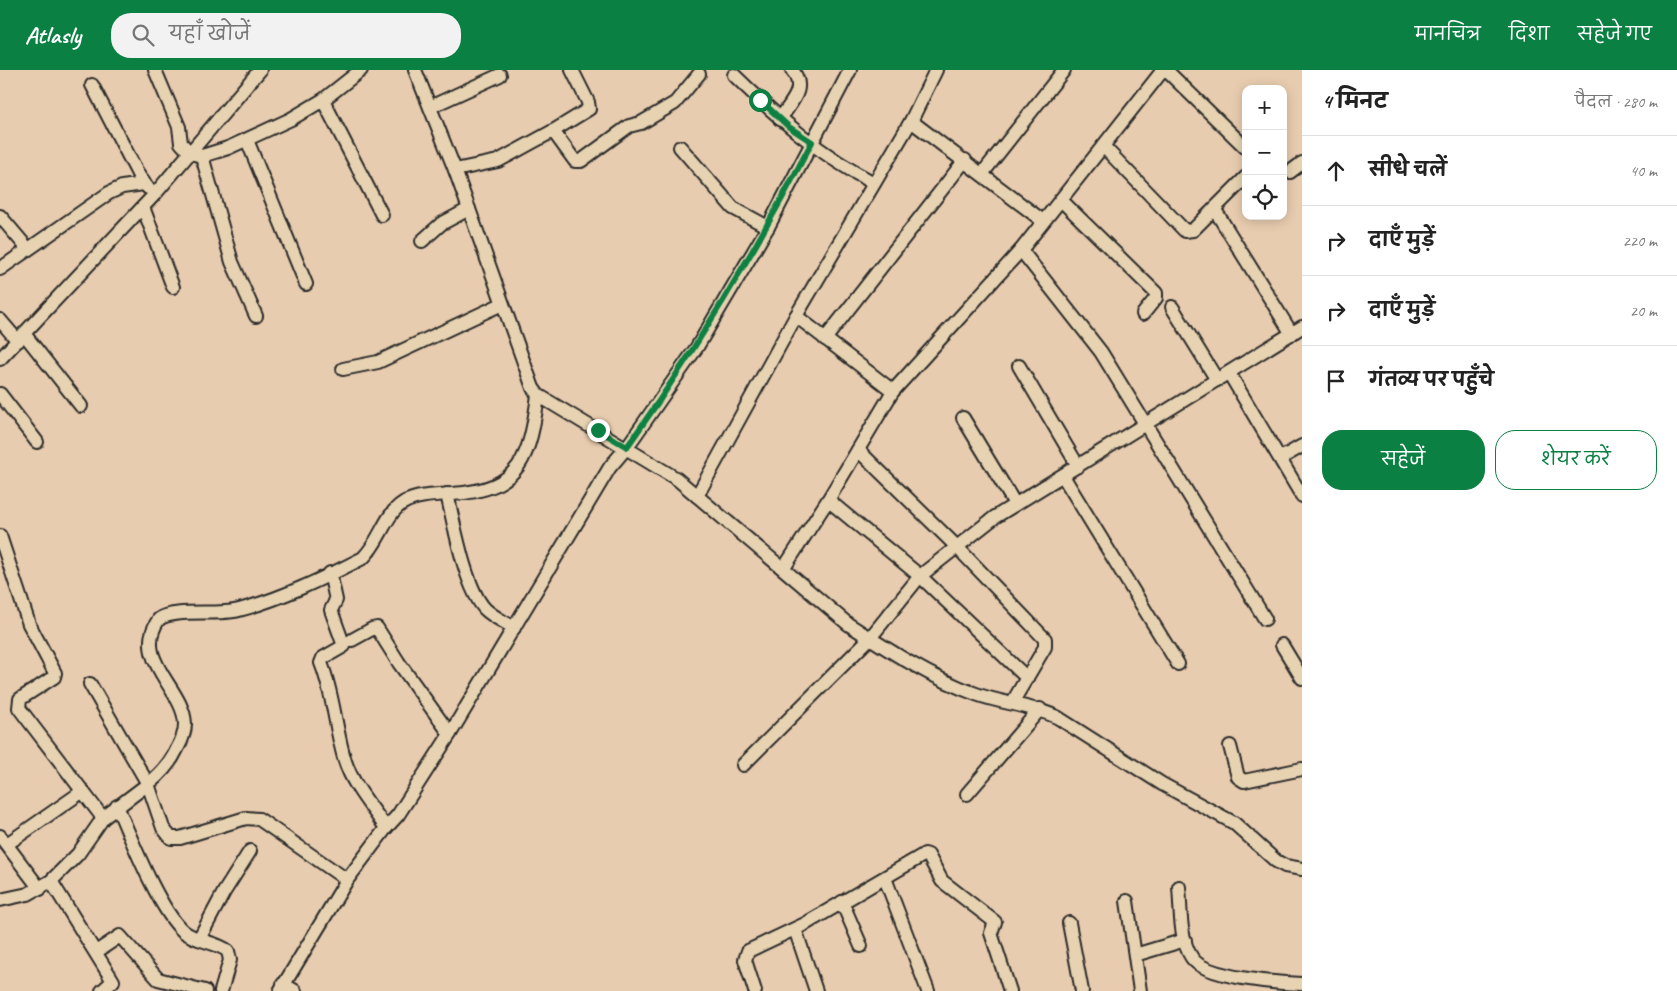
<!DOCTYPE html>
<html lang="hi">
<head>
<meta charset="utf-8">
<style>
	:root { --surface:#fff; --page:#f2f2f2; --text:#222; --muted:#767676; --line:#e0e0e0; --accent:#0b8043 }
	body { margin:0; font-family:Caveat,"Playpen Sans Deva",sans-serif; background:var(--page); color:var(--text) }
	.controls { position:absolute; right:15px; top:15px; display:grid; overflow:hidden; border-radius:10px; box-shadow:0 2px 12px #0003 }
	.controls button { width:45px; height:45px; display:grid; place-items:center; padding:0; border:0; border-bottom:1px solid var(--line); background:var(--surface); color:var(--text); font:25px sans-serif }
	.stop { position:absolute; width:15px; height:15px; margin:-11px; border:4px solid #0b8043; border-radius:50%; background:#fff }
	.stop.end { background:#0b8043; border-color:#fff; box-shadow:0 1px 5px #0008 }
	.list { margin:0; padding:0; list-style:none }
	h2 { display:flex; justify-content:space-between; align-items:center; height:65px; margin:0; padding:0 20px; font-size:21px }
	h2 small { font-size:16px; font-weight:400; color:var(--muted) }
	.list li { display:grid; grid-template-columns:32px 1fr auto; gap:15px; align-items:center; box-sizing:border-box; height:70px; padding:0 20px; border-top:1px solid var(--line) }
	.list b { display:block; font-size:19px; white-space:nowrap }
	.list em { font-size:16px; font-style:normal; color:var(--muted) }
	.actions { display:flex; gap:10px; padding:15px 20px }
	.actions a { flex:1; padding:11px 0; border:1px solid var(--accent); border-radius:20px; text-align:center; font-size:18px; color:var(--accent) }
	.actions .main { background:var(--accent); color:#fff }
	.icon { flex:none; width:28px; height:28px; fill:none; stroke:currentColor; stroke-width:2; stroke-linecap:round; stroke-linejoin:round }
	.map { position:relative; flex:none; width:1302px; height:921px; overflow:hidden }
	header { display:flex; align-items:center; gap:30px; box-sizing:border-box; height:70px; padding:0 25px; background:var(--accent); color:#fff }
	header strong { font-size:24px }
	nav { display:flex; gap:28px; margin-inline-start:auto; font-size:18px }
	.search { width:350px; height:45px; background:var(--page); display:flex; align-items:center; gap:12px; box-sizing:border-box; padding:0 18px; border-radius:20px; color:var(--muted); font-size:19px }
	main { display:flex }
	aside { flex:1; background:var(--surface) }
	.map>svg:first-child { display:block }
</style>
</head>
<body>
<header>
<strong>Atlasly</strong>
<div class="search"><svg class="icon" aria-label="search" viewBox="0 0 24 24"><circle cx="10" cy="10" r="6"/><path d="M15 15l6 6"/></svg>यहाँ खोजें</div>
<nav><a>मानचित्र</a><a>दिशा</a><a>सहेजे गए</a></nav>
</header>
<main>
<div class="map">
<svg width="1302" height="921" viewBox="0 0 1302 921">
	<rect width="100%" height="100%" fill="#e8ccaf"/>
	<filter id="ink" filterUnits="userSpaceOnUse"><feTurbulence type="fractalNoise" baseFrequency=".02" numOctaves="2"/><feDisplacementMap in="SourceGraphic" scale="10" xChannelSelector="R" yChannelSelector="G"/><feConvolveMatrix kernelMatrix="1 2 1 2 8 2 1 2 1" color-interpolation-filters="sRGB"/></filter>
	<g filter="url(#ink)">
		<g fill="none" stroke-linecap="round" stroke-linejoin="round">
			<defs>
				<g id="minor">
					<polyline points="155,0 179,57 181,73 190,83 202,86 228,78 291,49 323,30 361,0"/>
					<path d="M415,0L455,100L533,318L538,325L677,409L848,554C888,580 931,608 976,624C1003,634 1031,635 1057,647L1162,714L1234,753L1276,791L1285,796L1302,799"/>
					<polyline points="1166,0 1246,78"/>
					<path d="M734,5C776,46 821,86 874,113"/>
					<polyline points="92,15 139,106 148,118"/>
					<polyline points="323,30 382,145"/>
					<polyline points="430,37 500,5"/>
					<path d="M780,49C791,32 807,19 792,0"/>
					<polyline points="911,51 1043,151"/>
					<polyline points="553,61 589,39 588,32 572,0"/>
					<polyline points="247,70 306,214"/>
					<polyline points="1103,76 1185,161 1193,160 1246,107"/>
					<polyline points="680,77 733,138 768,157"/>
					<polyline points="202,86 232,192 256,246"/>
					<polyline points="455,100 498,91 553,61 575,91 581,91 629,56 641,53 675,33 699,4"/>
					<polyline points="1290,102 1302,93"/>
					<polyline points="982,104 1064,0"/>
					<polyline points="1061,130 1156,223 1156,228 1143,244"/>
					<polyline points="143,137 173,217"/>
					<polyline points="1215,140 1292,264"/>
					<polyline points="0,146 28,179"/>
					<polyline points="422,171 441,154 469,139"/>
					<polyline points="1021,180 1101,282 1265,549"/>
					<polyline points="0,199 109,123 122,117 144,114"/>
					<polyline points="1172,237 1217,310"/>
					<polyline points="796,246 893,321"/>
					<polyline points="0,250 18,271"/>
					<polyline points="25,265 81,336"/>
					<polyline points="825,269 965,90"/>
					<polyline points="0,289 155,124 260,0"/>
					<polyline points="1019,296 1078,396"/>
					<polyline points="343,299 378,292 502,234"/>
					<polyline points="1229,303 1302,426"/>
					<polyline points="0,324 37,372"/>
					<polyline points="963,348 1015,434"/>
					<polyline points="858,380 956,476 1045,569 1045,577 1012,633"/>
					<polyline points="1281,388 1302,376"/>
					<polyline points="1063,406 1178,594"/>
					<path d="M447,424C454,453 465,518 485,539C493,547 505,552 514,558"/>
					<polyline points="697,426 796,246 911,51 936,0"/>
					<polyline points="828,430 920,506 1027,608"/>
					<polyline points="0,466 29,554 55,603 54,607 20,629 19,638 103,748"/>
					<polyline points="784,498 828,430 893,321 1021,180 1163,0"/>
					<polyline points="352,570 372,559 377,558 399,593 450,664"/>
					<polyline points="1282,575 1302,608"/>
					<path d="M90,614L148,714C161,704 170,694 177,679C181,672 185,663 185,654C184,618 131,589 159,549C174,538 217,546 239,540C281,529 324,508 363,488C380,472 385,444 403,433C417,425 437,425 452,424C522,420 530,386 538,325"/>
					<polyline points="1230,676 1238,707 1244,711 1302,699"/>
					<polyline points="743,695 870,568 920,506 995,447 1302,257"/>
					<polyline points="967,724 1040,639"/>
					<path d="M117,736C130,766 159,840 183,861C196,872 215,871 228,881L230,890L221,921"/>
					<polyline points="386,758 398,745 450,664 610,397 627,377 697,277 768,157 850,0"/>
					<polyline points="0,766 40,819"/>
					<polyline points="7,774 83,721"/>
					<polyline points="885,808 928,921"/>
					<polyline points="51,811 113,911 102,921"/>
					<path d="M1179,817C1181,838 1179,869 1192,888C1205,908 1278,913 1302,914"/>
					<polyline points="0,830 28,824 51,811 78,784 103,748 148,714 163,758 171,768 180,768 246,748 259,749 347,810"/>
					<polyline points="1127,831 1140,921"/>
					<polyline points="842,832 861,876"/>
					<polyline points="1069,853 1082,921"/>
					<polyline points="795,859 816,921"/>
					<polyline points="199,869 224,822 250,781"/>
					<polyline points="96,882 120,866 158,909 205,921"/>
					<polyline points="1135,885 1185,870"/>
					<polyline points="283,914 295,921"/>
					<path d="M280,921L347,810L386,758C372,737 353,716 345,691C335,659 334,625 321,593L323,588L344,576L331,540L336,530L330,503"/>
					<polyline points="755,921 745,890 748,881 805,854 925,784 928,785 942,811 995,852 991,863 1010,921"/>
				</g>
			</defs>
			<use href="#minor" stroke="#2b2b2b" stroke-width="16"/>
			<use href="#minor" stroke="#e7d3b1" stroke-width="12"/>
		</g>
	</g>
	<g fill="none" stroke-linecap="round" stroke-linejoin="round" filter="url(#ink)">
		<path stroke="#0b8043" stroke-width="6" d="M598,360L627,377C696,280 757,178 812,72L789,57L760,30"/>
	</g>
</svg>
<div class="controls">
<button>+</button>
<button>−</button>
<button><svg class="icon" aria-label="locate" viewBox="0 0 24 24"><circle cx="12" cy="12" r="6"/><path d="M12 2v4M12 18v4M2 12h4M18 12h4"/></svg></button>
</div>
<div class="stop" style="left:760px;top:30px"></div>
<div class="stop end" style="left:598px;top:360px"></div>
</div>
<aside>
<h2>4 मिनट<small>पैदल · 280 m</small></h2>
<ul class="list">
<li><svg class="icon" aria-label="ahead" viewBox="0 0 24 24"><path d="M12 20V5M6 11l6-6 6 6"/></svg><div><b>सीधे चलें</b></div><em>40 m</em></li>
<li><svg class="icon" aria-label="right" viewBox="0 0 24 24"><path d="M7 20v-9h11M14 6l5 5-5 5"/></svg><div><b>दाएँ मुड़ें</b></div><em>220 m</em></li>
<li><svg class="icon" aria-label="right" viewBox="0 0 24 24"><path d="M7 20v-9h11M14 6l5 5-5 5"/></svg><div><b>दाएँ मुड़ें</b></div><em>20 m</em></li>
<li><svg class="icon" aria-label="arrive" viewBox="0 0 24 24"><path d="M6 21V4h12l-3 4 3 4H6"/></svg><div><b>गंतव्य पर पहुँचे</b></div></li>
</ul>
<div class="actions"><a class="main">सहेजें</a><a>शेयर करें</a></div>
</aside>
</main>
</body>
</html>
